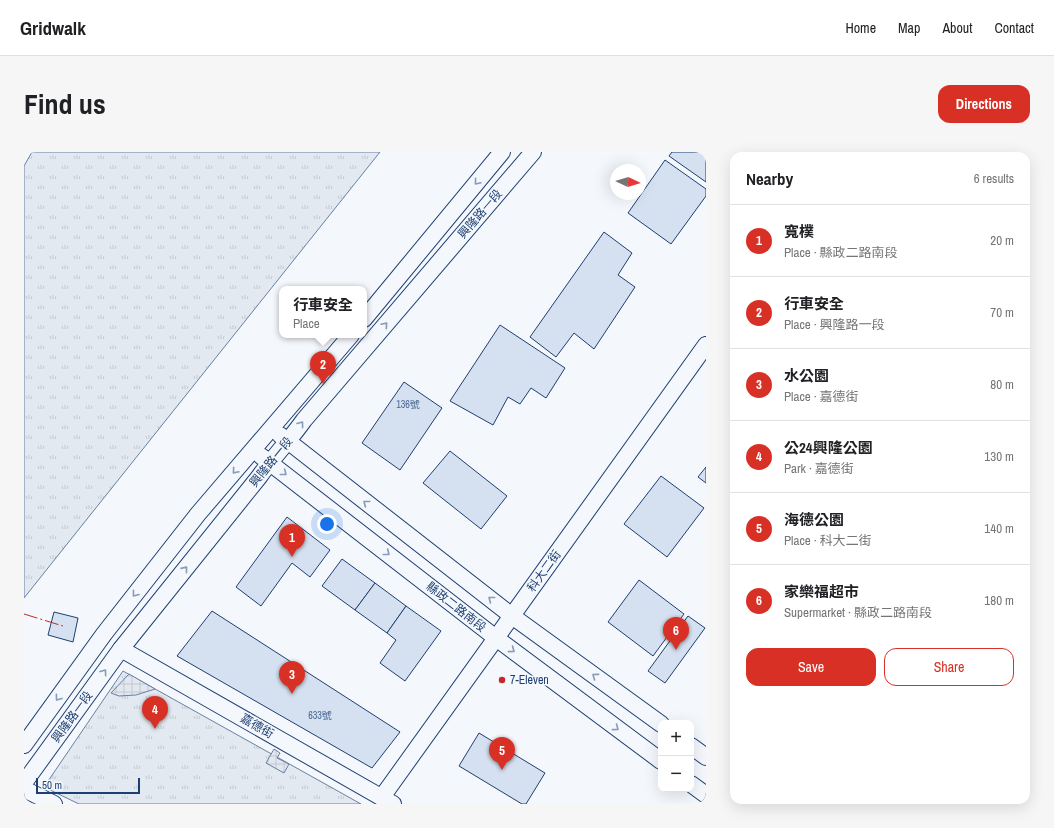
<!DOCTYPE html>
<html lang="en">
<head>
<meta charset="utf-8">
<style>
	:root { --surface:#fff; --page:#f6f6f6; --text:#202124; --muted:#757577; --line:#e0e0e0; --accent:#d93025 }
	body { margin:0; font-family:"Archivo Narrow","Noto Sans TC",sans-serif; background:var(--page); color:var(--text) }
	.controls { position:absolute; right:12px; bottom:12px; display:grid; overflow:hidden; border-radius:8px; box-shadow:0 4px 16px #0002 }
	.controls button { width:36px; height:36px; display:grid; place-items:center; padding:0; border:0; border-bottom:1px solid var(--line); background:var(--surface); color:var(--text); font:20px sans-serif }
	.compass { position:absolute; left:586px; top:12px; width:36px; height:36px; border-radius:50%; background:var(--surface); box-shadow:0 4px 16px #0002; rotate:94deg }
	.scale { position:absolute; left:12px; bottom:10px; width:104px; box-sizing:border-box; padding-left:4px; border:2px solid #1d3f73; border-top:0; font-size:11px; line-height:14px; white-space:nowrap; color:#1d3f73; -webkit-text-stroke:3px #f4f7fb; paint-order:stroke }
	.you { position:absolute; left:303px; top:372px; width:14px; height:14px; margin:-10px; border:3px solid #fff; border-radius:50%; background:#1a73e8; box-shadow:0 0 0 6px #1a73e833 }
	.badge { display:grid; place-items:center; width:26px; height:26px; border-radius:50%; background:var(--accent); color:#fff; font-size:13px; font-weight:700 }
	.pin { position:absolute; translate:-50% -33px; filter:drop-shadow(0 1px 2px #0008) }
	.pin::after { content:''; position:absolute; top:21px; width:14px; height:12px; background:inherit; clip-path:polygon(0 0,100% 0,50% 100%) }
	.popup { position:absolute; left:255px; top:134px; width:88px; height:52px; box-sizing:border-box; display:grid; place-content:center; border-radius:8px; background:var(--surface); filter:drop-shadow(0 1px 3px #0005); font-size:13px; white-space:nowrap; color:var(--muted) }
	.popup b { font-size:15px; color:var(--text) }
	.popup::after { content:''; position:absolute; left:50%; top:100%; margin-left:-8px; border:8px solid transparent; border-top-color:var(--surface) }
	.list { margin:0; padding:0; list-style:none }
	h2 { display:flex; justify-content:space-between; align-items:center; height:52px; margin:0; padding:0 16px; font-size:17px }
	h2 small { font-size:13px; font-weight:400; color:var(--muted) }
	.list li { display:grid; grid-template-columns:26px 1fr auto; gap:12px; align-items:center; box-sizing:border-box; height:72px; padding:0 16px; border-top:1px solid var(--line) }
	.list b { display:block; font-size:15px; white-space:nowrap }
	.list p { margin:0; font-size:13px; white-space:nowrap; color:var(--muted) }
	.list em { font-size:13px; font-style:normal; color:var(--muted) }
	.actions { display:flex; gap:8px; padding:12px 16px }
	.actions a { flex:1; padding:9px 0; border:1px solid var(--accent); border-radius:12px; text-align:center; font-size:14px; color:var(--accent) }
	.actions .main { background:var(--accent); color:#fff }
	.map { position:relative; flex:none; width:682px; height:652px; overflow:hidden; border-radius:12px }
	header { display:flex; align-items:center; gap:24px; box-sizing:border-box; height:56px; padding:0 20px; background:var(--surface); border-bottom:1px solid var(--line) }
	header strong { font-size:19px }
	nav { display:flex; gap:22px; margin-inline-start:auto; font-size:14px }
	.intro { display:flex; align-items:center; justify-content:space-between; box-sizing:border-box; height:96px; padding:0 24px }
	h1 { margin:0; font-size:28px }
	.button { padding:10px 18px; border-radius:12px; background:var(--accent); color:#fff; font-size:14px; font-weight:700 }
	main { display:flex; gap:24px; padding:0 24px }
	aside { flex:1; background:var(--surface); border-radius:12px; box-shadow:0 4px 16px #0002 }
	.map>svg:first-child { display:block }
</style>
</head>
<body>
<header>
<strong>Gridwalk</strong>
<nav><a>Home</a><a>Map</a><a>About</a><a>Contact</a></nav>
</header>
<div class="intro"><h1>Find us</h1><a class="button">Directions</a></div>
<main>
<div class="map">
<svg width="682" height="652" viewBox="0 0 682 652">
	<defs>
		<pattern id="grass-tufts" width="24" height="20" patternUnits="userSpaceOnUse"><rect width="24" height="20" fill="#e3e9f0"/><path d="M3 7l-1-3M5 7V3M7 7l1-3M15 17l-1-3M17 17v-4M19 17l1-3" fill="none" stroke="#c2c9d1"/></pattern>
		<pattern id="plaza-grid" width="8" height="8" patternUnits="userSpaceOnUse"><rect width="8" height="8" fill="#e3e8f0"/><path d="M0 4h8M4 0v8" fill="none" stroke="#c2c8d1"/></pattern>
	</defs>
	<rect width="100%" height="100%" fill="#f4f7fb"/>
	<g fill="url(#grass-tufts)" stroke="#687fa3">
		<polygon points="8,0 356,0 0,446 0,14"/>
		<polygon points="99,519 337,652 55,652 20,635"/>
	</g>
	<g fill="url(#plaza-grid)" stroke="#687fa3">
		<polygon points="105,522 131,537 112,543 95,544 87,541"/>
		<polygon points="250,597 256,601 253,606 265,612 260,621 242,611"/>
	</g>
	<g fill="#d5e0f0" stroke="#1d3f73">
		<polygon points="648,0 682,0 682,30 645,4"/>
		<polygon points="641,8 682,37 682,44 647,92 604,61"/>
		<polygon points="580,80 608,101 594,123 611,135 570,197 550,181 532,205 506,185"/>
		<polygon points="476,173 541,216 522,246 507,236 496,252 484,245 469,273 426,249"/>
		<polygon points="380,230 418,256 376,318 338,291"/>
		<polygon points="426,299 483,344 457,377 399,331"/>
		<polygon points="682,315 682,331 674,325"/>
		<polygon points="637,324 680,356 643,405 600,372"/>
		<polygon points="263,365 306,398 286,425 268,411 237,454 212,435"/>
		<polygon points="318,407 351,431 331,458 298,434"/>
		<polygon points="615,428 660,462 629,504 584,470"/>
		<polygon points="351,431 382,454 363,481 331,458"/>
		<polygon points="382,454 417,479 381,529 356,511 372,488 363,481"/>
		<polygon points="188,459 376,580 348,616 153,504"/>
		<polygon points="30,460 54,466 49,490 24,483"/>
		<polygon points="664,464 681,476 641,531 624,519"/>
		<polygon points="455,581 521,621 502,652 498,652 435,614"/>
	</g>
	<g fill="none" stroke-linecap="round" stroke-linejoin="round">
		<defs>
			<g id="minor">
				<polyline points="340,167 478,0"/>
				<polyline points="256,283 488,464 637,572"/>
				<polyline points="237,304 472,486 637,609"/>
				<polyline points="97,497 369,652"/>
				<polyline points="0,593 80,482 174,362 327,183"/>
				<polyline points="667,594 682,605"/>
				<path d="M0,631L97,497L235,325C249,305 266,288 280,268L509,0"/>
				<polyline points="667,632 682,643"/>
				<polyline points="0,637 30,652"/>
				<polyline points="358,645 682,193"/>
			</g>
		</defs>
		<use href="#minor" stroke="#1d3f73" stroke-width="18"/>
		<use href="#minor" stroke="#f4f7fb" stroke-width="16"/>
		<polyline stroke="#c62828" stroke-width="1" stroke-dasharray="14 3 2 3" stroke-linecap="butt" points="0,462 39,474"/>
	</g>
	<defs><path id="oneway-chevron" d="M-2-3.5L2.5 0L-2 3.5" fill="none" stroke-width="1.6" stroke-linecap="round" stroke-linejoin="round"/></defs>
	<g stroke="#889bb7">
		<use href="#oneway-chevron" transform="translate(453 30) rotate(130)"/>
		<use href="#oneway-chevron" transform="translate(361 173) rotate(-49)"/>
		<use href="#oneway-chevron" transform="translate(277 272) rotate(-53)"/>
		<use href="#oneway-chevron" transform="translate(211 319) rotate(131)"/>
		<use href="#oneway-chevron" transform="translate(260 321) rotate(38)"/>
		<use href="#oneway-chevron" transform="translate(342 351) rotate(-142)"/>
		<use href="#oneway-chevron" transform="translate(363 401) rotate(38)"/>
		<use href="#oneway-chevron" transform="translate(161 417) rotate(-51)"/>
		<use href="#oneway-chevron" transform="translate(111 442) rotate(128)"/>
		<use href="#oneway-chevron" transform="translate(467 447) rotate(-142)"/>
		<use href="#oneway-chevron" transform="translate(488 498) rotate(37)"/>
		<use href="#oneway-chevron" transform="translate(80 520) rotate(-54)"/>
		<use href="#oneway-chevron" transform="translate(571 524) rotate(-144)"/>
		<use href="#oneway-chevron" transform="translate(34 546) rotate(126)"/>
		<use href="#oneway-chevron" transform="translate(592 576) rotate(37)"/>
	</g>
	<circle fill="#c62828" stroke="#f4f7fb" stroke-width="1.5" cx="478" cy="528" r="4"/>
	<g text-anchor="middle" stroke-width="3" stroke-linejoin="round" paint-order="stroke">
		<g font-size="10" fill="#4b6792">
			<text x="384" y="256">136號</text>
			<text x="296" y="567">633號</text>
		</g>
		<g font-size="12" fill="#1d3f73" stroke="#f4f7fb">
			<text transform="translate(456 62) rotate(-49)" y="4">興隆路一段</text>
			<text transform="translate(247 310) rotate(-51)" y="4">興隆路一段</text>
			<text transform="translate(520 419) rotate(-54)" y="4">科大二街</text>
			<text transform="translate(432 455) rotate(38)" y="4">縣政二路南段</text>
			<text transform="translate(48 565) rotate(-54)" y="4">興隆路一段</text>
			<text transform="translate(233 574) rotate(30)" y="4">嘉德街</text>
		</g>
		<g font-size="12" fill="#1d3f73" stroke="#f4f7fb" text-anchor="start">
			<text x="486" y="532">7-Eleven</text>
		</g>
	</g>
</svg>
<div class="controls">
<button>+</button>
<button>−</button>
</div>
<svg class="compass" viewBox="-18 -18 36 36"><path d="M0-13l5 13h-10z" fill="#e53935"/><path d="M0 13l5-13h-10z" fill="#757577"/></svg>
<div class="scale">50 m</div>
<div class="you"></div>
<div class="pin badge" style="left:268px;top:405px">1</div>
<div class="pin badge" style="left:299px;top:232px">2</div>
<div class="popup"><b>行車安全</b>Place</div>
<div class="pin badge" style="left:268px;top:542px">3</div>
<div class="pin badge" style="left:131px;top:577px">4</div>
<div class="pin badge" style="left:478px;top:618px">5</div>
<div class="pin badge" style="left:652px;top:498px">6</div>
</div>
<aside>
<h2>Nearby<small>6 results</small></h2>
<ul class="list">
<li><span class="badge">1</span><div><b>寬樸</b><p>Place · 縣政二路南段</p></div><em>20 m</em></li>
<li><span class="badge">2</span><div><b>行車安全</b><p>Place · 興隆路一段</p></div><em>70 m</em></li>
<li><span class="badge">3</span><div><b>水公園</b><p>Place · 嘉德街</p></div><em>80 m</em></li>
<li><span class="badge">4</span><div><b>公24興隆公園</b><p>Park · 嘉德街</p></div><em>130 m</em></li>
<li><span class="badge">5</span><div><b>海德公園</b><p>Place · 科大二街</p></div><em>140 m</em></li>
<li><span class="badge">6</span><div><b>家樂福超市</b><p>Supermarket · 縣政二路南段</p></div><em>180 m</em></li>
</ul>
<div class="actions"><a class="main">Save</a><a>Share</a></div>
</aside>
</main>
</body>
</html>
